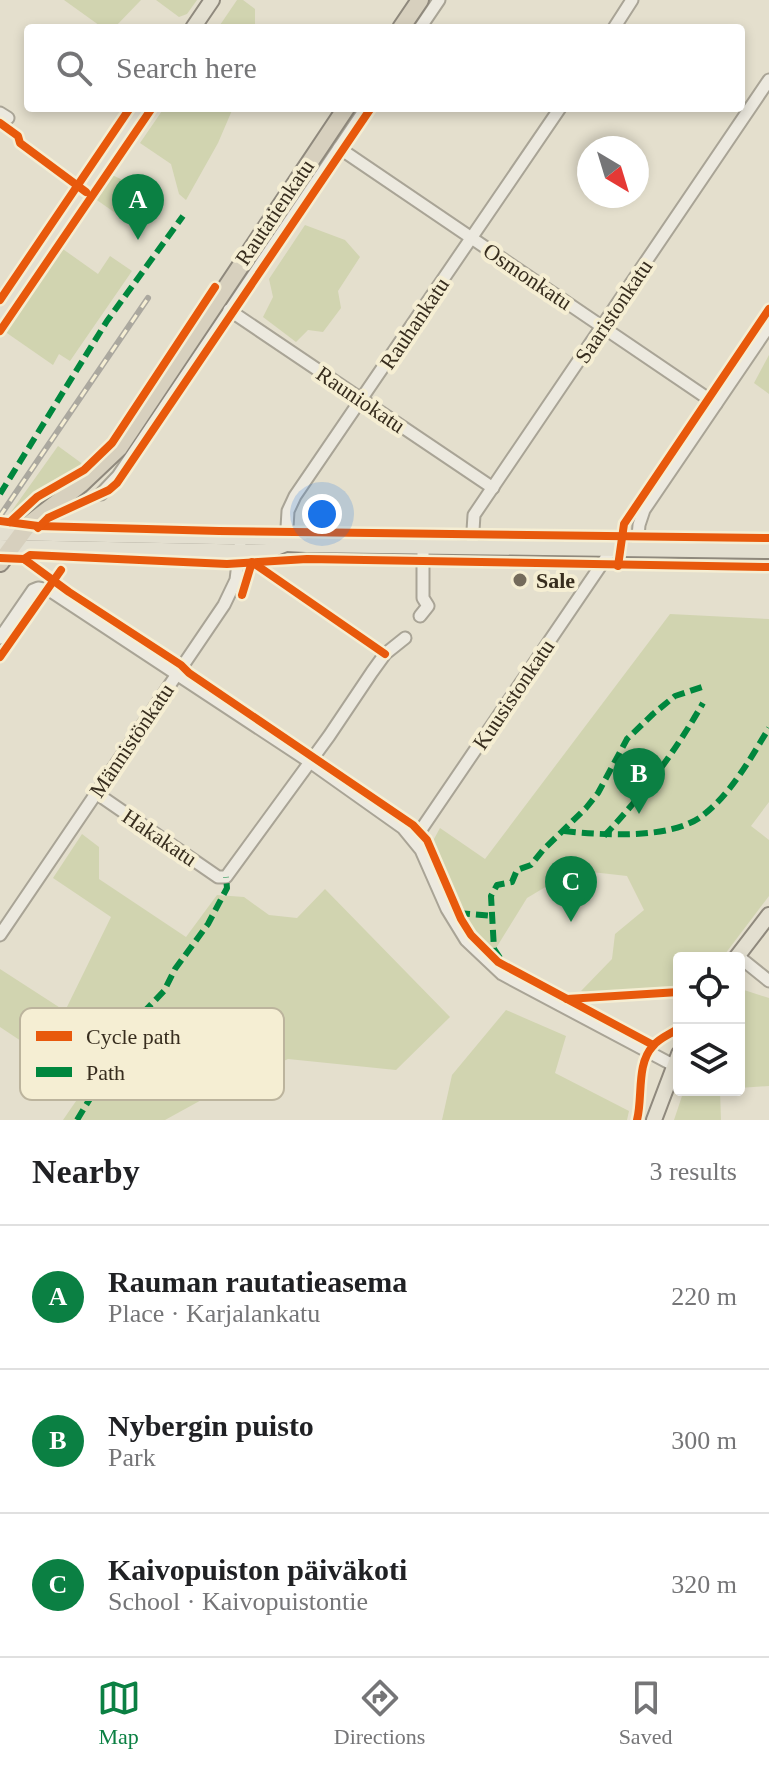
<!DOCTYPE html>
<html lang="en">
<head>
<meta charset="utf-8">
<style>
	:root { --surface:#fff; --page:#f2f2f2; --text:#202124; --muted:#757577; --line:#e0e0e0; --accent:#0b8043 }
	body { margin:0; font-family:"Times New Roman",serif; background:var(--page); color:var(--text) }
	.controls { position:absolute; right:24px; bottom:24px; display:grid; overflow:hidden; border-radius:8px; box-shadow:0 4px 12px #0003 }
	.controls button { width:72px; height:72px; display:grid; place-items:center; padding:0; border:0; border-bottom:2px solid var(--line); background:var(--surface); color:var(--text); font:40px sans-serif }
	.compass { position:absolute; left:577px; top:136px; width:72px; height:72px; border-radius:50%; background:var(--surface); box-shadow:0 4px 12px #0003; rotate:142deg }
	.you { position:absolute; left:322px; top:514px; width:28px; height:28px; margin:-20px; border:6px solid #fff; border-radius:50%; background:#1a73e8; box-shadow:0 0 0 12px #1a73e833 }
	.badge { display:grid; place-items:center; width:52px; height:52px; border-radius:50%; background:var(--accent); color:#fff; font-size:26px; font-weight:700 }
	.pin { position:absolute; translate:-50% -66px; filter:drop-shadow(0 2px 4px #0008) }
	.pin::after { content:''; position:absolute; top:42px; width:28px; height:24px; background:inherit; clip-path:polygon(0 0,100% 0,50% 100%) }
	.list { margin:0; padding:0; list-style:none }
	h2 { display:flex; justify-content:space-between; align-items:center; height:104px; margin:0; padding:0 32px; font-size:34px }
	h2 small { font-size:26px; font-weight:400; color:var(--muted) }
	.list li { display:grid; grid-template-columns:52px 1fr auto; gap:24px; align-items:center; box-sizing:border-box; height:144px; padding:0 32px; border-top:2px solid var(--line) }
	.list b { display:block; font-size:30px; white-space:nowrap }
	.list p { margin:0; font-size:26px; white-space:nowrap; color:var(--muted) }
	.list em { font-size:26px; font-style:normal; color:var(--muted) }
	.icon { flex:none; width:44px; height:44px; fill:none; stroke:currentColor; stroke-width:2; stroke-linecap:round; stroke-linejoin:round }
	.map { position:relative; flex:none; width:769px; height:1120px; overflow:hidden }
	.search { position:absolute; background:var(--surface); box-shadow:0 4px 12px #0003; left:24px; right:24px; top:24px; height:88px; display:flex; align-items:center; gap:20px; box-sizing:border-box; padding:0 28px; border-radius:8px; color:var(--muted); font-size:30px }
	.sheet { height:536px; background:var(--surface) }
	nav { display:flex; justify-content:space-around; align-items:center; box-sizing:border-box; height:112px; border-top:2px solid var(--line); background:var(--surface); font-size:22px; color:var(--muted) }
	nav a { display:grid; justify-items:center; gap:4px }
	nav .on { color:var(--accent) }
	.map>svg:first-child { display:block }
</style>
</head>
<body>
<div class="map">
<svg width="769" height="1120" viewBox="0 0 769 1120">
	<rect width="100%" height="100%" fill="#e4dfcd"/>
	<g fill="#d1d4b0">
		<polygon points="64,0 141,0 114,28 103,28"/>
		<polygon points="156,0 197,0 187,14 179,17"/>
		<polygon points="237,0 243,0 255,9 255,28 218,28"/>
		<polygon points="164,108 233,108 218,143 186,200 179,194 171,164 140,143"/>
		<polygon points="110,174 142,189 144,207 131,224 94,198"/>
		<polygon points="305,225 345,240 360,257 338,291 341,308 323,332 308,330 296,342 263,317 273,297 269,279"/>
		<polygon points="60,247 98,274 110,256 132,271 70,361 59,354 53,365 4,331"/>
		<polygon points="769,355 769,394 754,383"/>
		<polygon points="58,446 84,465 38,493 6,519"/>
		<polygon points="670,614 769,619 769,802 751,826 769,840 769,896 722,958 679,958 679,988 596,994 581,991 612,959 615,934 644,910 627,876 574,870 527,898 493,953 464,916 433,847 434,839 440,828 485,859"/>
		<polygon points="82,834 99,847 99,879 186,937 217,895 244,897 269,915 297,918 325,889 450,1017 396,1070 288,1059 225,1087 165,1120 63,1120 109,1053 61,1022 39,1053 0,1027 0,969 65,1011 111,917 53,878"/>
		<polygon points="744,990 769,998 769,1086 739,1088 739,998"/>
		<polygon points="506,1010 566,1036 555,1073 629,1111 627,1120 442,1120 452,1075"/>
		<polygon points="684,1090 720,1090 721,1120 674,1120"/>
	</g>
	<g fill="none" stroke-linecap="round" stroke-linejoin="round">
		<defs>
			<g id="minor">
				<polyline points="420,28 439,0"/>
				<polyline points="614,28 632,0"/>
				<polyline points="0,113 8,118"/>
				<polyline points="339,148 716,404"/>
				<polyline points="229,310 493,488"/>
				<polyline points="101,494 118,476 366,108"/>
				<polyline points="286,544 288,511 295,496 560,108"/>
				<polyline points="472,546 474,515 769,80"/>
				<polyline points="637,548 639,525 644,510 769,326"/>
				<polyline points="420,616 428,606 423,598 423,546"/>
				<polyline points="0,638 33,590 38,588 49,590 310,762 403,828 421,850 447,909 466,940 502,974 673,1065"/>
				<polyline points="96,793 218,877 226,877 329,736 372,672 385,654 405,638"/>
				<polyline points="414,840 612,549"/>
				<polyline points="0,935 224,605 236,580 240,546"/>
				<polyline points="738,956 769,981"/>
			</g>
			<g id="major">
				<polyline points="193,28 212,0"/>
				<polyline points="0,313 139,108"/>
				<polyline points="0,533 268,538 286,544 306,545 769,551"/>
				<polyline points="0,547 266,552 286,544"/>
				<polyline points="736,958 769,915"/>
				<polyline points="654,1120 679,1054"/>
			</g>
			<g id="highway">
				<polyline points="401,28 420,0"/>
				<polyline points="0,563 28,525 81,484 119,448 346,108"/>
			</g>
		</defs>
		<use href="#minor" stroke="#a9a496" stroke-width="15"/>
		<use href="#major" stroke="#8f897d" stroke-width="18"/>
		<use href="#highway" stroke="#8f897d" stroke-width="20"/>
		<use href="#minor" stroke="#ece9df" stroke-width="11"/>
		<use href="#major" stroke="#e3dfd0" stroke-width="14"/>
		<use href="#highway" stroke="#d7d0be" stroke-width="16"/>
		<defs>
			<polyline id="rail" points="0,516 148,298"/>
		</defs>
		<use href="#rail" stroke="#aba89f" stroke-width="6"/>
		<use href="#rail" stroke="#f5eed3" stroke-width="3" stroke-dasharray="9" stroke-linecap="butt"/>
		<g stroke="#00873e" stroke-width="6" stroke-dasharray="12 6" stroke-linecap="butt">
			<polyline points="0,494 107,321 183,216"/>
			<path d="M564,831C601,835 670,840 702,816C731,794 750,759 769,728"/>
			<path d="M604,836C643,795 675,752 703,703"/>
			<polyline points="458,913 494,916"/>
			<polyline points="500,958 494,949 491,896 497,885 512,882 517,870 531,865 543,850 586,808 598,793 627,739 653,714 675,696 705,686"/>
			<polyline points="77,1120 140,1016 164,991 175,969 208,924 227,888 226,877"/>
		</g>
		<defs>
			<g id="cycleway">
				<polyline points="0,123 18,136 20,143 86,192"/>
				<polyline points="0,300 130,108"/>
				<polyline points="0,331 152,108"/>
				<polyline points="0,521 38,526 219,531 769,538"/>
				<polyline points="10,522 37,497 84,470 112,443 215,287"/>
				<polyline points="38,528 48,518 109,490 117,483 371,108"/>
				<polyline points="0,558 24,559 69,592 181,665 189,673 413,825 427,840 461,919 471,935 498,962 653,1045"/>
				<polyline points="24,559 30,555 227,564 307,559 769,567"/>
				<polyline points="618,566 624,524 769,309"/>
				<polyline points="242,595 252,562 385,654"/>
				<polyline points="0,657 61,570"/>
				<polyline points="567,999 679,992"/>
				<path d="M637,1120C643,1097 636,1064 653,1046C659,1038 671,1034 679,1028"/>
			</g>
		</defs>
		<use href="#cycleway" stroke="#f5eed3" stroke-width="13"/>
		<use href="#cycleway" stroke="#e8590c" stroke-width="8"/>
	</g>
	<circle fill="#746b5b" stroke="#f5eed3" stroke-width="3" cx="520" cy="580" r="8"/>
	<g text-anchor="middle" stroke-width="8" stroke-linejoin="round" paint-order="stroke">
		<g font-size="22" fill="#372d1e" stroke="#f5eed3">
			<text transform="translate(274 212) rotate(-56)" y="8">Rautatienkatu</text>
			<text transform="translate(528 276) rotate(34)" y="8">Osmonkatu</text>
			<text transform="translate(613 311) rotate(-56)" y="8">Saaristonkatu</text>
			<text transform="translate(414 323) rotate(-56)" y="8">Rauhankatu</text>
			<text transform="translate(361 399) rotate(34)" y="8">Rauniokatu</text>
			<text transform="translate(513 694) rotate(-56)" y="8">Kuusistonkatu</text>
			<text transform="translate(131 740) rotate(-56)" y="8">Männistönkatu</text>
			<text transform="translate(160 837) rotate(34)" y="8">Hakakatu</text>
		</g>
		<g font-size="22" font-weight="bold" fill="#372d1e" stroke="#f5eed3" text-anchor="start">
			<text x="536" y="588">Sale</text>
		</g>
	</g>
	<rect x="20" y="1008" width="264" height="92" rx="12" fill="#f5eed3" stroke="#bcb49d" stroke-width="2"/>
	<rect x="36" y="1031" width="36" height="10" fill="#e8590c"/>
	<rect x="36" y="1067" width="36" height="10" fill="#00873e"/>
	<g font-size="22" fill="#372d1e">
		<text x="86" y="1044">Cycle path</text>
		<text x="86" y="1080">Path</text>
	</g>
</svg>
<div class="controls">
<button><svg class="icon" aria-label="locate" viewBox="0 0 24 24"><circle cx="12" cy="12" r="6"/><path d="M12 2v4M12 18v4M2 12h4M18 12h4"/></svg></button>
<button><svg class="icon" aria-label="layers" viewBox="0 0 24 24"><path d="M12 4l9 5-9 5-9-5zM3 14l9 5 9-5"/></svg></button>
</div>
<svg class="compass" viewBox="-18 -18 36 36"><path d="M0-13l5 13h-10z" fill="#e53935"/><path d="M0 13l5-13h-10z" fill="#757577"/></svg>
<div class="you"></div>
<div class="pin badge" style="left:138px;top:240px">A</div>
<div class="pin badge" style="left:639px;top:814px">B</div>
<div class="pin badge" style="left:571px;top:922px">C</div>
<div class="search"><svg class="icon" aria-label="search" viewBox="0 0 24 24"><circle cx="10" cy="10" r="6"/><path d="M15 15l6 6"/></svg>Search here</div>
</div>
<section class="sheet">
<h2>Nearby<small>3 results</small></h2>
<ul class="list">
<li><span class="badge">A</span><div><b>Rauman rautatieasema</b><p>Place · Karjalankatu</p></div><em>220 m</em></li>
<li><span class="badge">B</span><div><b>Nybergin puisto</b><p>Park</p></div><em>300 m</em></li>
<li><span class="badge">C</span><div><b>Kaivopuiston päiväkoti</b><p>School · Kaivopuistontie</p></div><em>320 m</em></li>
</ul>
</section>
<nav>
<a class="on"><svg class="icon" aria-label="map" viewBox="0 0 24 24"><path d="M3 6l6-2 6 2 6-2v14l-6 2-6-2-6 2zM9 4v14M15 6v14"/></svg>Map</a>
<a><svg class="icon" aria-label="directions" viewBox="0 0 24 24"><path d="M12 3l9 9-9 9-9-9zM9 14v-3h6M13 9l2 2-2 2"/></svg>Directions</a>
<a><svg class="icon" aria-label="saved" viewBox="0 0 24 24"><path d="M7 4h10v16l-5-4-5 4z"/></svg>Saved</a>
</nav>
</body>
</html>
